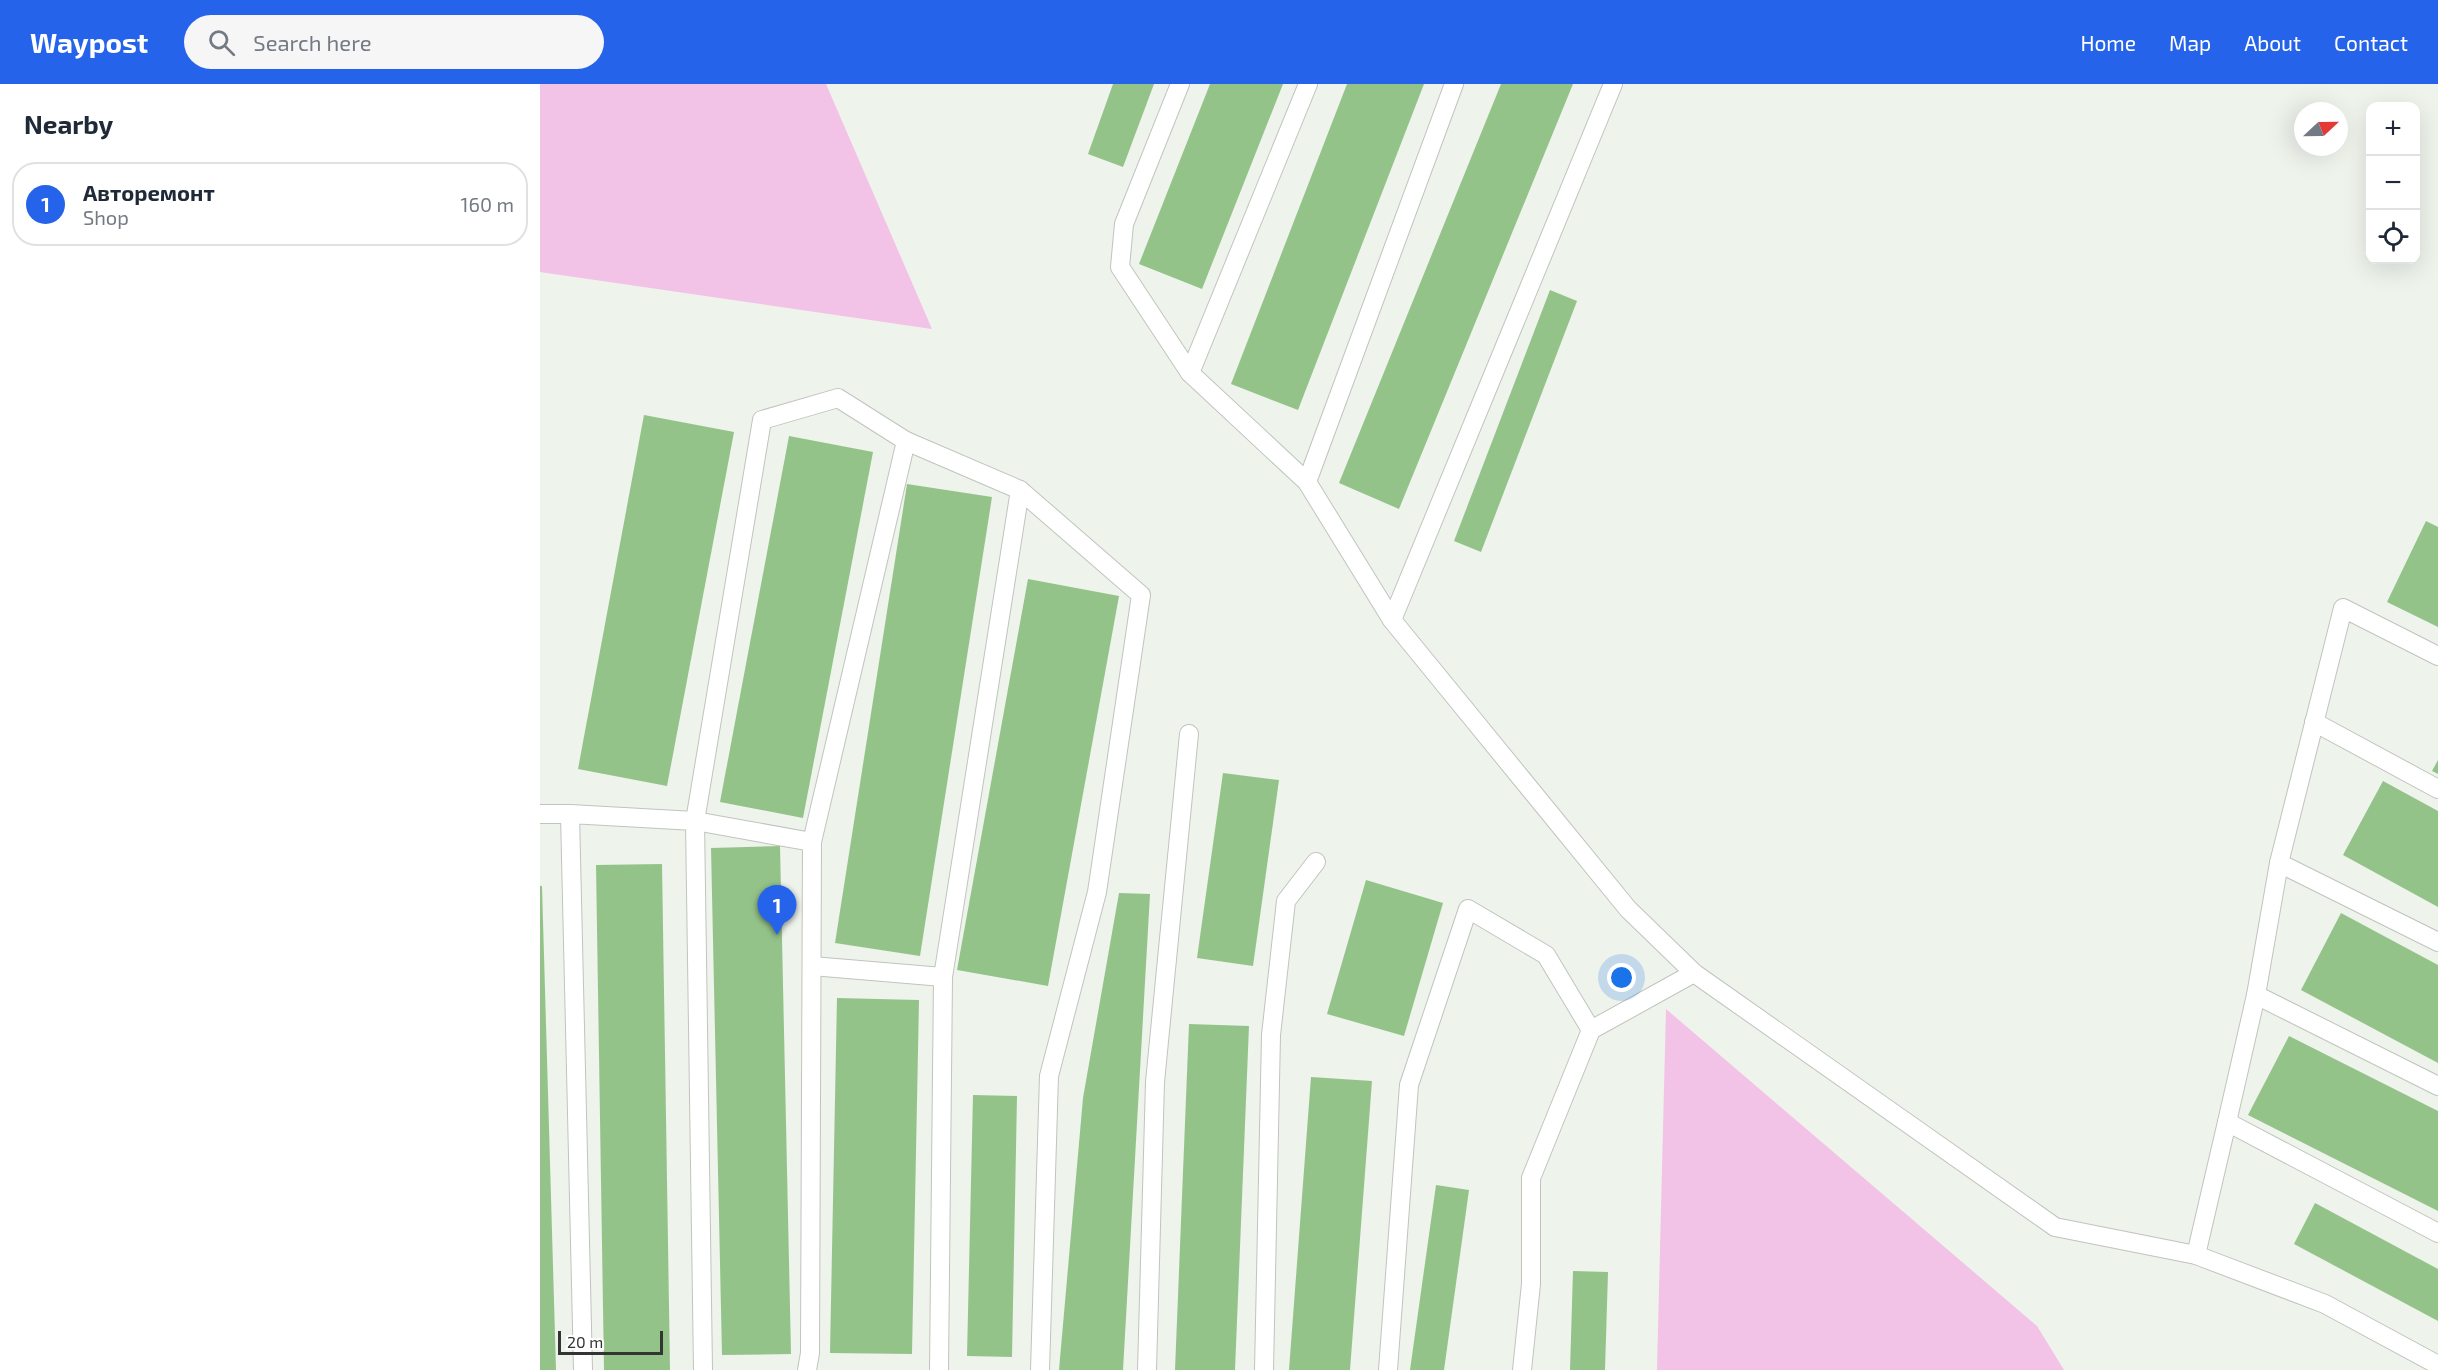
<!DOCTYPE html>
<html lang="en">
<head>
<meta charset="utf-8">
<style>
	:root { --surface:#fff; --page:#f6f6f7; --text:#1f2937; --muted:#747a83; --line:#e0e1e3; --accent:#2563eb }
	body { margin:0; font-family:"Exo 2",sans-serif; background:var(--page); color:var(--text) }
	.controls { position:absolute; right:18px; top:18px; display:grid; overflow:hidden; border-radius:12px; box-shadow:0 6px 24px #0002 }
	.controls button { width:54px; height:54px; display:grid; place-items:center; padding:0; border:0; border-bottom:2px solid var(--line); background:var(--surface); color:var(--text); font:30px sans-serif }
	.compass { position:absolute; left:1754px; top:18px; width:54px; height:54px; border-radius:50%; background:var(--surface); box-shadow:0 6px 24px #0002; rotate:68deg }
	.scale { position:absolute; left:18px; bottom:15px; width:105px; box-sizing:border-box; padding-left:6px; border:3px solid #333533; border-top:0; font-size:16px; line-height:21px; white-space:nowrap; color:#333533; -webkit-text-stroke:4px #fff; paint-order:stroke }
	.you { position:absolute; left:1082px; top:894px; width:21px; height:21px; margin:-15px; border:4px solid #fff; border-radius:50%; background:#1a73e8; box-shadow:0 0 0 9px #1a73e833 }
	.badge { display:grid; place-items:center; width:39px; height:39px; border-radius:50%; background:var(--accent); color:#fff; font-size:20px; font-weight:700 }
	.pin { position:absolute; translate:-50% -50px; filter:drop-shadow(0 2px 3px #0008) }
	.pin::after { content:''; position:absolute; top:32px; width:21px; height:18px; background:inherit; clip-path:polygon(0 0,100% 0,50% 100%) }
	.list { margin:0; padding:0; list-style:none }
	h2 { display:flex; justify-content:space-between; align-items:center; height:78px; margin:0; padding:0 24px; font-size:26px }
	h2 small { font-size:20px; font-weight:400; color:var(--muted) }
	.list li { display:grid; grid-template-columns:39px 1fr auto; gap:18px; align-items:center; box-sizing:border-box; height:84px; margin:0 12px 12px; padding:0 12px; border:2px solid var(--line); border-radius:24px }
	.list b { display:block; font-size:22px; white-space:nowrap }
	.list p { margin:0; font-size:20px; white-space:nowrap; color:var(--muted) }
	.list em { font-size:20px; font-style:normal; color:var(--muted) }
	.icon { flex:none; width:33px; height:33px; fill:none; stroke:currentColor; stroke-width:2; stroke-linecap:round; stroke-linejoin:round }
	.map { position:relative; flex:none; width:1898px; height:1286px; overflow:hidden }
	header { display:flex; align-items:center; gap:36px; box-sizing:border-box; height:84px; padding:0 30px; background:var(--accent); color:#fff }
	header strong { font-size:28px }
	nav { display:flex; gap:33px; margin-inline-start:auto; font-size:21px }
	.search { width:420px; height:54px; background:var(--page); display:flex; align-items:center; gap:15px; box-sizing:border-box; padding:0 21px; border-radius:33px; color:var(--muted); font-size:22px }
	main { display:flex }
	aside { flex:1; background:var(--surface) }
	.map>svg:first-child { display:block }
</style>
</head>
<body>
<header>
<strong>Waypost</strong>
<div class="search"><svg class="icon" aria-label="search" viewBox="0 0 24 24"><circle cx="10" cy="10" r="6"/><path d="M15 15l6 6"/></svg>Search here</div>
<nav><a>Home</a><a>Map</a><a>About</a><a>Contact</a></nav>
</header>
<main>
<aside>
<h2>Nearby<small></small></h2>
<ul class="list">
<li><span class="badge">1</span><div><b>Авторемонт</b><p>Shop</p></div><em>160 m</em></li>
</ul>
</aside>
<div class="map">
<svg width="1898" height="1286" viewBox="0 0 1898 1286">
	<rect width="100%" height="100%" fill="#eef3ec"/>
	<g fill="#f3c2e7">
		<polygon points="0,0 286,0 392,245 0,188"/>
		<polygon points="1126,925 1497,1242 1524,1286 1117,1286"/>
	</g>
	<g fill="#94c38a">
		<polygon points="573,0 614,0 583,83 548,70"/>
		<polygon points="670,0 743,0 662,205 599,180"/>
		<polygon points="807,0 884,0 758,326 691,300"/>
		<polygon points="961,0 1033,0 859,425 799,399"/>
		<polygon points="1010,206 1037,217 941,468 914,457"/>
		<polygon points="104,331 194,348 127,702 38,685"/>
		<polygon points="249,352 333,368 263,734 180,718"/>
		<polygon points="367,400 452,413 380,872 295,859"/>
		<polygon points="1886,437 1898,443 1898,543 1847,518"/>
		<polygon points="488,495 579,512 508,902 417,886"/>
		<polygon points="1898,676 1898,690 1892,687"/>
		<polygon points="683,689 739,696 713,882 657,874"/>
		<polygon points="1843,697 1898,727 1898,823 1803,771"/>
		<polygon points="240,762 251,1270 182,1271 171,764"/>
		<polygon points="122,780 130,1286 64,1286 56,781"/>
		<polygon points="826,796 903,819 864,952 787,930"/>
		<polygon points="0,802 2,802 16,1286 0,1286"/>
		<polygon points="579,809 610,810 583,1286 519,1286 543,1014"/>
		<polygon points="1801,829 1898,881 1898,979 1761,906"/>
		<polygon points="297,914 379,916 372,1270 290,1269"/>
		<polygon points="649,940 709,942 695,1286 635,1286"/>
		<polygon points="1749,952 1898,1027 1898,1127 1708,1031"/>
		<polygon points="771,993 832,997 810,1286 749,1286"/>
		<polygon points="433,1011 477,1012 472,1273 427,1272"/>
		<polygon points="896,1101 929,1106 904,1286 870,1286"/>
		<polygon points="1775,1119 1898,1185 1898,1237 1754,1160"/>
		<polygon points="1033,1187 1068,1188 1065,1286 1030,1286"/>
	</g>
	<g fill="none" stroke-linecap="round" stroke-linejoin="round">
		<defs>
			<g id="lane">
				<polyline points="640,0 584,140 580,183 650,289 767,398 852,536 1088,825 1154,889 1515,1143 1656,1171 1785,1220 1898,1281"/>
				<polyline points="650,289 768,0"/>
				<polyline points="366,357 480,406 403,893 399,1286"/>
				<polyline points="767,398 914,0"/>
				<polyline points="480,406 601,511 557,808 509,992 500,1286"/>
				<polyline points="852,536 1073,0"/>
				<polyline points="1898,572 1803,524 1739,779 1716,911 1687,1038 1898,1149"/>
				<polyline points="1774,638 1898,705"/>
				<polyline points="0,730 30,730"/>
				<polyline points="1739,779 1898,858"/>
				<polyline points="272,882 403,893"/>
				<polyline points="1716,911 1898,1002"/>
				<polyline points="1656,1171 1687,1038"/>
				<polyline points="43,1286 30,730 155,737 163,1286"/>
				<polyline points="267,1286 270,1269 272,758 366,357 298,314 222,336 155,737 272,758"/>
				<polyline points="607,1286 615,998 649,650"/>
				<polyline points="724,1286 731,951 746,817 776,778"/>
				<polyline points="848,1286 869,1001 928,825 1006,871 1051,946"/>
				<polyline points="982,1286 991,1200 991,1094 1051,946 1154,889"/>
			</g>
		</defs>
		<use href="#lane" stroke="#c0c4bf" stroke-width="20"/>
		<use href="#lane" stroke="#fff" stroke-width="18"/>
	</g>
</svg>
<div class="controls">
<button>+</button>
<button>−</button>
<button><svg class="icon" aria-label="locate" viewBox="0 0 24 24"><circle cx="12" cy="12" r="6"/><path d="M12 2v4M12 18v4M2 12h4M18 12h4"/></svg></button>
</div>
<svg class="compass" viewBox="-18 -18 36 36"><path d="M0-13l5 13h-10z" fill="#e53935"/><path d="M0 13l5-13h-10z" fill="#747a83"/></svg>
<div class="scale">20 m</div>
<div class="you"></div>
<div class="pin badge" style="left:237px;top:851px">1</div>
</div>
</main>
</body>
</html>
